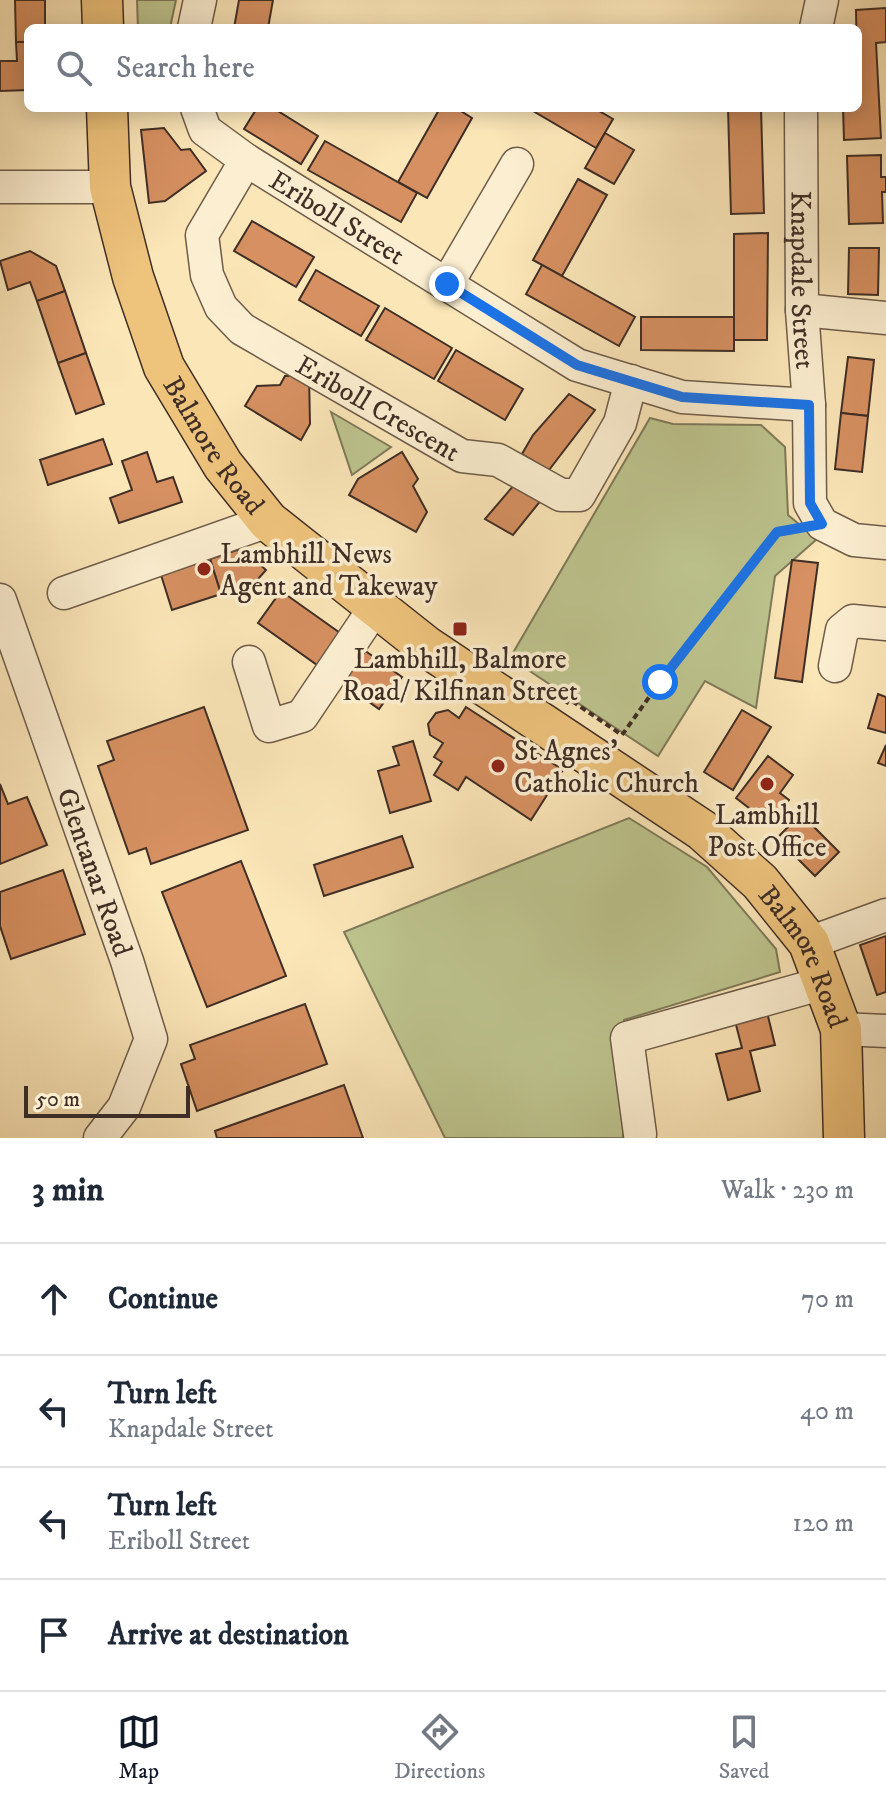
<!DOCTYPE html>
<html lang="en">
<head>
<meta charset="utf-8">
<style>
	:root { --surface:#fff; --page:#f2f2f3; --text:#1f2937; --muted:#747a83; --line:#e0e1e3; --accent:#111827 }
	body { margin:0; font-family:"IM FELL DW Pica",serif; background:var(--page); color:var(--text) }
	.scale { position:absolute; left:24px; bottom:20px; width:166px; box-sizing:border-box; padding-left:8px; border:4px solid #3f2e26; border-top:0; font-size:22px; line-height:28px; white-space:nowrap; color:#3f2e26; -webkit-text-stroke:6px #fcefd1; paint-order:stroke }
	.stop { position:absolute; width:24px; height:24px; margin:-18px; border:6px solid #1a73e8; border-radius:50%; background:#fff }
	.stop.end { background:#1a73e8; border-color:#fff; box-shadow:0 2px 8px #0008 }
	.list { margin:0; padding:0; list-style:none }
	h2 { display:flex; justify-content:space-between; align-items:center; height:104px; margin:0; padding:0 32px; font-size:34px }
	h2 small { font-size:26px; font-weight:400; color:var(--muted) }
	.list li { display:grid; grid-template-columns:52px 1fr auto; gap:24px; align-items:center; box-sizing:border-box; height:112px; padding:0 32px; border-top:2px solid var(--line) }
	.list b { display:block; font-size:30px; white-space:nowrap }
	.list p { margin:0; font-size:26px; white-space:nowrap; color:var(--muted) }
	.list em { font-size:26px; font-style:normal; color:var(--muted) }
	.icon { flex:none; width:44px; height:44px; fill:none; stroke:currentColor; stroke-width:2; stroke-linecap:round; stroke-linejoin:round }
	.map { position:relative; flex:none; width:886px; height:1138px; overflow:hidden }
	.search { position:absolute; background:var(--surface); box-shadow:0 4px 20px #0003; left:24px; right:24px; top:24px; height:88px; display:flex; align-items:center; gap:20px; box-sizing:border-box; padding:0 28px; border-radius:12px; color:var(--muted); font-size:30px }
	.sheet { height:552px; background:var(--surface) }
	nav { display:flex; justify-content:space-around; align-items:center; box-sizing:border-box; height:112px; border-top:2px solid var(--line); background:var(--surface); font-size:22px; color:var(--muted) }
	nav a { display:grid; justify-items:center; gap:4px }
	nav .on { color:var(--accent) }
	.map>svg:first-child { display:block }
</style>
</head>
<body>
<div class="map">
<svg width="886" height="1138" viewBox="0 0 886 1138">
	<rect width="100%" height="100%" fill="#fbe6b8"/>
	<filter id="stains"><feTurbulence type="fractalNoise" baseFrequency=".0025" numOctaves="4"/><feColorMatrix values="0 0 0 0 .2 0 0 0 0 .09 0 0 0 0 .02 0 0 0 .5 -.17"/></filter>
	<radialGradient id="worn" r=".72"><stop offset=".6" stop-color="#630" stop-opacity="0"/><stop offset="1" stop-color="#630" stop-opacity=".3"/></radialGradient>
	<g fill="#bec58f" stroke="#7e7a5a" stroke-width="2">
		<polygon points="137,0 176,0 170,28 138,28"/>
		<polygon points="331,412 391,447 352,475"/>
		<polygon points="650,418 673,424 761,425 785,447 788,515 817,539 775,576 756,708 705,681 658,756 510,658"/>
		<polygon points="629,818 707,867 776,949 780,972 624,1020 623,1138 445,1138 344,932"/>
	</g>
	<g fill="#d69061" stroke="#3f2e26" stroke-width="2">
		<polygon points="15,0 45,0 45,28 28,28 28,42 16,42"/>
		<polygon points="239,0 273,0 268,28 234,28"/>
		<polygon points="886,8 886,42 876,43 881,138 844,140 843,108 858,108 856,10"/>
		<polygon points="16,42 28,42 28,90 0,91 0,61 17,61"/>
		<polygon points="257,108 273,108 318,136 301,164 244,129"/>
		<polygon points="440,108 456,108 472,118 427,198 398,182"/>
		<polygon points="528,108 594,108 613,119 596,148"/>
		<polygon points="728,108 761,108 764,213 731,214"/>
		<polygon points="164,128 181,150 190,149 206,171 165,201 149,203 141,130"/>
		<polygon points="605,133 634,150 614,184 585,168"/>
		<polygon points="325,141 417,193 401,222 308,170"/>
		<polygon points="881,155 881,177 886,177 886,192 882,192 883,223 849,224 847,156"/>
		<polygon points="578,179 607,195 562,276 533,260"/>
		<polygon points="252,221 314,257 296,287 234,251"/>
		<polygon points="768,233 767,340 734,340 734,234"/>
		<polygon points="849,248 879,248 878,295 848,294"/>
		<polygon points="30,251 56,266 65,291 37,301 30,282 8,290 0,261"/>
		<polygon points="542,265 635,317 619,346 526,294"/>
		<polygon points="316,270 379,306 361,336 299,300"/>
		<polygon points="65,291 86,353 58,363 37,301"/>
		<polygon points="385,308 452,348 434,379 366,340"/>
		<polygon points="641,317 734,317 734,351 641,350"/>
		<polygon points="456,350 523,389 505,420 438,381"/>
		<polygon points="86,353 104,404 76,414 58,363"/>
		<polygon points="848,357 874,360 868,416 841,413"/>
		<polygon points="309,375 310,424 301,440 245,406 257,386 280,385 285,376"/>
		<polygon points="569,394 595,410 549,470 522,454 533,435"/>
		<polygon points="841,413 868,416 862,472 835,469"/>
		<polygon points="103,439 112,464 48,485 40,460"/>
		<polygon points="147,452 157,482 173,477 182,502 119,523 110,498 132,490 122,461"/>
		<polygon points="402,452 418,479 413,486 427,512 416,532 349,495 358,479"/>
		<polygon points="520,478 546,494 513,535 485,519"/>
		<polygon points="237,550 246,552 266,570 243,596 236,589 221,594 210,559"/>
		<polygon points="210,559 221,594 172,610 161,575"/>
		<polygon points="792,560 818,563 802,682 775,678"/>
		<polygon points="281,591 402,677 379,709 258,623"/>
		<polygon points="878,694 886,697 886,733 868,728"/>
		<polygon points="204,707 248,830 151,864 146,848 129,854 98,766 114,760 107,741"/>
		<polygon points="466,707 563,770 531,820 466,777 458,790 434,775 442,762 434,757 443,743 430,735 428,724 436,713 448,710 459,718"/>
		<polygon points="742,710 771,727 733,790 704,772"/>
		<polygon points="413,741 431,801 390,813 378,771 399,765 393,747"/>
		<polygon points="886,745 886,766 878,763"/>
		<polygon points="768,756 793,775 780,793 789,800 770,824 736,798"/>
		<polygon points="0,784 8,804 27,797 47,845 0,864"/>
		<polygon points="801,814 839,852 815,876 777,838"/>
		<polygon points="402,836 413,867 324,896 314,865"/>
		<polygon points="241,861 286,976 207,1007 162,892"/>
		<polygon points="63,870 85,934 11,959 0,926 0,892"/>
		<polygon points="886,936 886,992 877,995 860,945"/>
		<polygon points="305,1004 327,1064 197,1111 181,1064 195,1059 190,1045"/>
		<polygon points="767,1012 775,1045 750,1051 760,1091 728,1100 716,1054 742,1048 735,1021"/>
		<polygon points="344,1085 363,1138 217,1138 215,1131"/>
	</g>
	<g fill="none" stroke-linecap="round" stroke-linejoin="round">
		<defs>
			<g id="minor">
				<polyline points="194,28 200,0"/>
				<polyline points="816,28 822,0"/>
				<path id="s1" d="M197,108L205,130L246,160L577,365L682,397L809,405"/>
				<path id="s2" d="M801,108L802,310L809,405L810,503L822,524L854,540L886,543"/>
				<path id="s3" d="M246,160L202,235L207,275L221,307L242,329L462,456L498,460L561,495H579L620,423L631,381"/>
				<polyline points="0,187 110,187"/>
				<polyline points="447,284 517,164"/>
				<polyline points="802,310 886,318"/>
				<polyline points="64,593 268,521"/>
				<path id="s4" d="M0,600L127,961L151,1039L124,1107L100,1138"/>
				<polyline points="249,662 269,726 302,716 376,606"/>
				<polyline points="835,666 842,630 853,621 886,624"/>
				<polyline points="809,943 886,915"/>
				<polyline points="841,1029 886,1031"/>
				<polyline points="640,1134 627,1038 824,983"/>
			</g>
			<g id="major">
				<polyline points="102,0 103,28"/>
				<path id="s5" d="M107,108L110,187L133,277L164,367L223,465L268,521L427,647L702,830L760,882L809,943L841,1029L844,1138"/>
			</g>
		</defs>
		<use href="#minor" stroke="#6e5c4a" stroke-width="35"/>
		<use href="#major" stroke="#3f2e26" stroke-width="43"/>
		<polyline stroke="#3f2e26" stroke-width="4" stroke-dasharray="6 4" stroke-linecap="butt" points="566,704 569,699 622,735 660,682 777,532 794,529"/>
		<use href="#minor" stroke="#fcefd1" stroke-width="32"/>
		<use href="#major" stroke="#eec37c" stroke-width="40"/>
	</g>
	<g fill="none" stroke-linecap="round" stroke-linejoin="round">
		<polyline stroke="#1a73e8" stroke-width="10" points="447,284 577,365 682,397 809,405 810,503 822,524 777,532 660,682"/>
	</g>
	<g fill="#8f2418" stroke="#fcefd1" stroke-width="3">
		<circle cx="204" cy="569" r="8"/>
		<rect x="452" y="621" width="16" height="16" rx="4"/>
		<circle cx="498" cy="766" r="8"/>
		<circle cx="767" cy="784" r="8"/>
	</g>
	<g text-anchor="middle" stroke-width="7" stroke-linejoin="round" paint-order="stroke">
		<g font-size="28" fill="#3f2e26" stroke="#fcefd1">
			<text dy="10" stroke="none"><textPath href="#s1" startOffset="182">Eriboll Street</textPath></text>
			<text dy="10" stroke="none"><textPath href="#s2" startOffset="172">Knapdale Street</textPath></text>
			<text dy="10" stroke="none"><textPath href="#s3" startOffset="350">Eriboll Crescent</textPath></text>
			<text dy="10" stroke="none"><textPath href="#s5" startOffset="360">Balmore Road</textPath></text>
			<text dy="10" stroke="none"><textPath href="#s4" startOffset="288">Glentanar Road</textPath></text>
			<text dy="10" stroke="none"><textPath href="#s5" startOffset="1152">Balmore Road</textPath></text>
		</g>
		<g font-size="28" fill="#3f2e26" stroke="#fcefd1" text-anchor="start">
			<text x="220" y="563">Lambhill News<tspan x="220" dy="32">Agent and Takeway</tspan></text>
			<text x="460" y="668" text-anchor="middle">Lambhill, Balmore<tspan x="460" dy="32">Road/ Kilfinan Street</tspan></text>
			<text x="514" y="760">St Agnes'<tspan x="514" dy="32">Catholic Church</tspan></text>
			<text x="767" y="824" text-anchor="middle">Lambhill<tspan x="767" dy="32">Post Office</tspan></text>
		</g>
	</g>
	<rect width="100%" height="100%" filter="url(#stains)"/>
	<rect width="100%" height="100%" fill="url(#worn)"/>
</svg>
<div class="scale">50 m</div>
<div class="stop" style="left:660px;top:682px"></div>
<div class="stop end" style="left:447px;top:284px"></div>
<div class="search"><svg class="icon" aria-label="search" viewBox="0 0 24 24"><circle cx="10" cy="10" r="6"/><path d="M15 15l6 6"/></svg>Search here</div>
</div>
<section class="sheet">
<h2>3 min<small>Walk · 230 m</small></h2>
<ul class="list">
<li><svg class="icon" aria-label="ahead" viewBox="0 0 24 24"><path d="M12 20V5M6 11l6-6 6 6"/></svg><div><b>Continue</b></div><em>70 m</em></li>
<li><svg class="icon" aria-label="left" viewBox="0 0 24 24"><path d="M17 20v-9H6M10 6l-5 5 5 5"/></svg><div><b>Turn left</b><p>Knapdale Street</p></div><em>40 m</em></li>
<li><svg class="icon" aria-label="left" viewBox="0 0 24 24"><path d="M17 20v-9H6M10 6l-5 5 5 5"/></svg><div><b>Turn left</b><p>Eriboll Street</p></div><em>120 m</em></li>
<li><svg class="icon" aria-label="arrive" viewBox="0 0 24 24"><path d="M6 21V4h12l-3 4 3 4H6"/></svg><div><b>Arrive at destination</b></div></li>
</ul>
</section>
<nav>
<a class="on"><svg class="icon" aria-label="map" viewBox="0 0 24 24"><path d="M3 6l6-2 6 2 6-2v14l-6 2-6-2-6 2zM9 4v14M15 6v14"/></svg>Map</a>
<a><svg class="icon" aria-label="directions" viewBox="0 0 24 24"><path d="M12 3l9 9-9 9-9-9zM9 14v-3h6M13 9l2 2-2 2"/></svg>Directions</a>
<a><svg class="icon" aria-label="saved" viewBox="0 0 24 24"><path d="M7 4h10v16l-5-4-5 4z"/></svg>Saved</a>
</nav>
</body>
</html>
